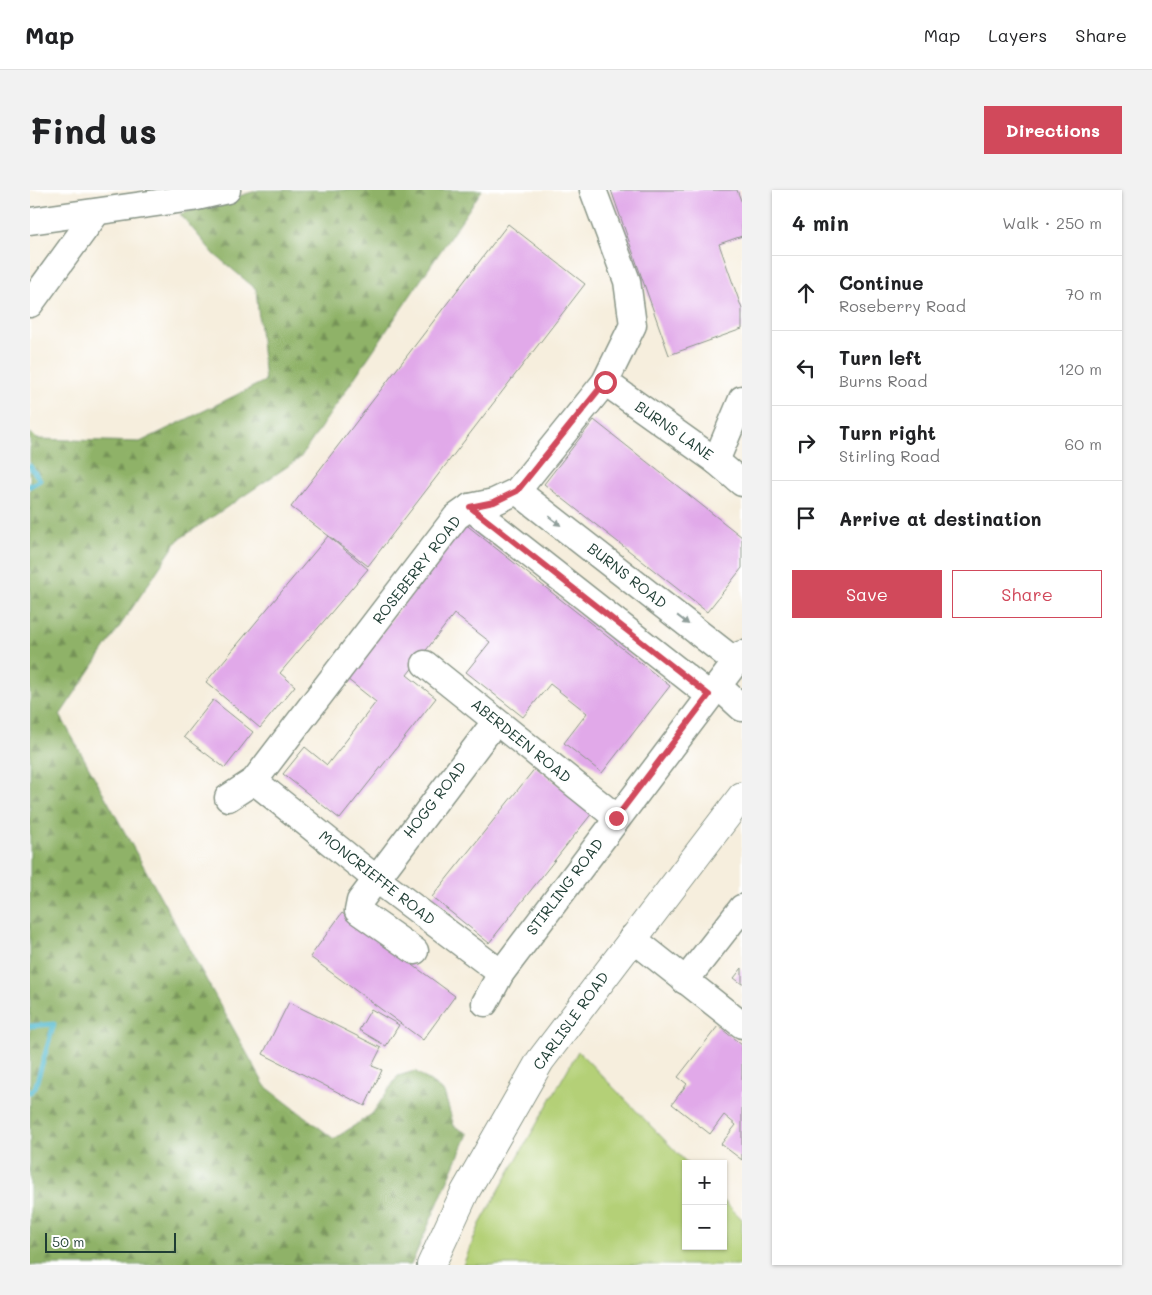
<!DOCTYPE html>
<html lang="en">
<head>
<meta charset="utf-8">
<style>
	:root { --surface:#fff; --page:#f2f2f2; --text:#202124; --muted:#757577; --line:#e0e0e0; --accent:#d1495b }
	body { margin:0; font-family:Mali,sans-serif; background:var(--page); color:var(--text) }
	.controls { position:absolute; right:15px; bottom:15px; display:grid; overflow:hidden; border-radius:0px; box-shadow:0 1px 4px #0004 }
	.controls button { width:45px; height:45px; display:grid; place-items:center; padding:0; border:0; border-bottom:1px solid var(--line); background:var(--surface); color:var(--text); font:25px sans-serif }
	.scale { position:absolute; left:15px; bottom:12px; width:131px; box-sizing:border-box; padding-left:5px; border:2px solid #1f3d34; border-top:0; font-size:14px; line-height:18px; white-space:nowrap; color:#1f3d34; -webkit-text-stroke:4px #fff; paint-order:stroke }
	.stop { position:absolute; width:15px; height:15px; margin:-11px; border:4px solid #d1495b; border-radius:50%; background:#fff }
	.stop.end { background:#d1495b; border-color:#fff; box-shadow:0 1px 5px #0008 }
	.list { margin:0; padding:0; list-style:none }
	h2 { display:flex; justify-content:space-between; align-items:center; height:65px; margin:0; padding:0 20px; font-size:21px }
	h2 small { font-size:16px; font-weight:400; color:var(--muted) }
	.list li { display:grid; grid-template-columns:32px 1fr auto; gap:15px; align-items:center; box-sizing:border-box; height:75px; padding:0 20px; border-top:1px solid var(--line) }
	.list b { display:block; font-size:19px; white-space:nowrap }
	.list p { margin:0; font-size:16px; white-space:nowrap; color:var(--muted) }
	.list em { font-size:16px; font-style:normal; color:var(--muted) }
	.actions { display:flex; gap:10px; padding:15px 20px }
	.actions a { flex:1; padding:11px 0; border:1px solid var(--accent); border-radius:0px; text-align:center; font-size:18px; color:var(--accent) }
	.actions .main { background:var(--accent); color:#fff }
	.icon { flex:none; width:28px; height:28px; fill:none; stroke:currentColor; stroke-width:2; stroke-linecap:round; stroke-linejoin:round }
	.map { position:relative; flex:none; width:712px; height:1075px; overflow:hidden; border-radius:0px }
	header { display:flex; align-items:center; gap:30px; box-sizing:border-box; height:70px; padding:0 25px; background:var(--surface); border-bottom:1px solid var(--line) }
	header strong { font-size:24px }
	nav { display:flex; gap:28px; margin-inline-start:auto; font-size:18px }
	.intro { display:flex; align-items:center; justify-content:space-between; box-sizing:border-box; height:120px; padding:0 30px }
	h1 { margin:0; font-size:35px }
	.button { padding:12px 22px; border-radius:0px; background:var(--accent); color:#fff; font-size:18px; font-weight:700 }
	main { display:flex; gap:30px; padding:0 30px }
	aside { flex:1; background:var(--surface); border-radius:0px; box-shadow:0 1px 4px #0004 }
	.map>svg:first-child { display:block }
</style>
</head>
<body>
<header>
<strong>Map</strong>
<nav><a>Map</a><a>Layers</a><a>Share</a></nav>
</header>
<div class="intro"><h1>Find us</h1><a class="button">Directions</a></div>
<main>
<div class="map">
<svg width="712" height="1075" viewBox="0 0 712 1075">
	<defs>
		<pattern id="forest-firs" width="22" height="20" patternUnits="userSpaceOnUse" patternTransform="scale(1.25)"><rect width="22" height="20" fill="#8fb268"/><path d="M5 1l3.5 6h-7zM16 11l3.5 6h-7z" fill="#749256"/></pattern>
	</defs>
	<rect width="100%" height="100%" fill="#fff"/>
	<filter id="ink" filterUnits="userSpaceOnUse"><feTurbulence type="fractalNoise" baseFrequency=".02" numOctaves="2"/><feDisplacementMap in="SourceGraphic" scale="10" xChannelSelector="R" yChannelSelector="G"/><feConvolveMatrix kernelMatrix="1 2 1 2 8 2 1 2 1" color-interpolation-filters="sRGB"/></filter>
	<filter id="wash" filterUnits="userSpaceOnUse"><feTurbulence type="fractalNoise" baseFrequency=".0096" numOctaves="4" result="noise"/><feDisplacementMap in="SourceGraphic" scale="20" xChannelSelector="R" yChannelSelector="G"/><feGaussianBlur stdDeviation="1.12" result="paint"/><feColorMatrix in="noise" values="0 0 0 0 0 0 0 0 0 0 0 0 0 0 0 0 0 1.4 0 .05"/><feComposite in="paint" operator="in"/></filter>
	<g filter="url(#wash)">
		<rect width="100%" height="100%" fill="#f6eedd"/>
		<polygon fill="#b4d077" stroke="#6a8656" points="548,861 658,974 656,974 656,1056 693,1056 693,1010 712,1029 712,1075 433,1075 450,1034"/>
		<polygon fill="url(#forest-firs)" stroke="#57784e" points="229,0 452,0 270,268 148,350 30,525 235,896 304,949 342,924 368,886 385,881 414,902 424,936 438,944 381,1075 0,1075 0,242 7,249 110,252 235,191 226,99 184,64 150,24"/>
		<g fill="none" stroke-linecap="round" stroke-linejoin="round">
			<g stroke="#50b8ce" stroke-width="5">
				<polyline points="0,276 10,290 0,296"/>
				<polyline points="0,836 24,834 5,898 0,902"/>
			</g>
		</g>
		<g id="blocks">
			<g fill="#e1a9e9">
				<polygon points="581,0 707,0 712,13 712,46 689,54 712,119 712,139 639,165"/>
				<polygon points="478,34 555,94 338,376 261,317"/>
				<polygon points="564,230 712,347 712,378 677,422 514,294"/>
				<polygon points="434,333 640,496 572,583 534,553 557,523 520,494 493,527 436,482 460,452 424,424 377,485 406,508 310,629 253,584 275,557 297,575 346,512 317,489"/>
				<polygon points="298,346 338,379 250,483 265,496 230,538 176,492"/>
				<polygon points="183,510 223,542 195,578 154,547"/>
				<polygon points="506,577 563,622 459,753 402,707"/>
				<polygon points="312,723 425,806 393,850 280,767"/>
				<polygon points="712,778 712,794 704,788"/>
				<polygon points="259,812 351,858 342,876 352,880 335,916 233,864"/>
				<polygon points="341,819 369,835 356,856 329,840"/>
				<polygon points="688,836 712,855 712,970 691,954 706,935 694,925 680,944 642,914 657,894 648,887"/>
			</g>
		</g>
	</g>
	<g filter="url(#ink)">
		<use href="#blocks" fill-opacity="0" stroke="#8a9688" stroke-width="1"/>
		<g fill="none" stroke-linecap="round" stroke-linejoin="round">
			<defs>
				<g id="minor">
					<polyline points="0,31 162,8 197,0"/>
					<polyline points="0,114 67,22"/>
					<polyline points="575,192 686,271 712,293"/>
					<polyline points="686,271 712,209"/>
					<polyline points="487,301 706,472"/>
					<polyline points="440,317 679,505"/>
					<polyline points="395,474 587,628"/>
					<polyline points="688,496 712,518"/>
					<polyline points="224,591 345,688 471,783"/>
					<polyline points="198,608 224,591 426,327 440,317 464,312 487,301 575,192 603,135 597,91 563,0"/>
					<polyline points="602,748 712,835"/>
					<polyline points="385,761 328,721 330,711 465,532"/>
					<polyline points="655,791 712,718"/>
					<polyline points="455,813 471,783 712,464"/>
				</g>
				<polyline id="major" points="401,1075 435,1002 510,871 712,606"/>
			</defs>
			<use href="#minor" stroke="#8a9688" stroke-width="29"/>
			<use href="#major" stroke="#8a9688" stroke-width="30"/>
			<use href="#minor" stroke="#fff" stroke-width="26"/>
			<use href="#major" stroke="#fff" stroke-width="28"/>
		</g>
		<defs><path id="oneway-solid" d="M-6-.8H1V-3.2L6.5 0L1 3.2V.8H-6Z" transform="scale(1.25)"/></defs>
		<g fill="#8f9e9a">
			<use href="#oneway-solid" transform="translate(525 331) rotate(38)"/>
			<use href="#oneway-solid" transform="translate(653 430) rotate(38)"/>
		</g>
	</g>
	<g fill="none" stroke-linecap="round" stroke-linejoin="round" filter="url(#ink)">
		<polyline stroke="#d1495b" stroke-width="6" points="575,192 487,301 464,312 440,317 679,505 586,628"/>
	</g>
	<g text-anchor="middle" stroke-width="4" stroke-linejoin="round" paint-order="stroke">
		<g font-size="15" fill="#1f3d34" stroke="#fff">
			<text transform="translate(644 241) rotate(35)" y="5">BURNS LANE</text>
			<text transform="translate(387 380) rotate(-52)" y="5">ROSEBERRY ROAD</text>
			<text transform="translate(597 386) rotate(38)" y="5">BURNS ROAD</text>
			<text transform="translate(491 551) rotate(39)" y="5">ABERDEEN ROAD</text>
			<text transform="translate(405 610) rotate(-52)" y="5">HOGG ROAD</text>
			<text transform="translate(347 688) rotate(38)" y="5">MONCRIEFFE ROAD</text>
			<text transform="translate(535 697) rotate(-53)" y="5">STIRLING ROAD</text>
			<text transform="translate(541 831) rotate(-54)" y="5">CARLISLE ROAD</text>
		</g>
	</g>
</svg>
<div class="controls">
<button>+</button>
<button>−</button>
</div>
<div class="scale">50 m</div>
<div class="stop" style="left:575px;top:192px"></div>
<div class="stop end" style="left:586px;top:628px"></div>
</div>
<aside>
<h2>4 min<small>Walk · 250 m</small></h2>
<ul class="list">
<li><svg class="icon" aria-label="ahead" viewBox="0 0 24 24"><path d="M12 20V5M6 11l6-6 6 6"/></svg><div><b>Continue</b><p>Roseberry Road</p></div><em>70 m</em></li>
<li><svg class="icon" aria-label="left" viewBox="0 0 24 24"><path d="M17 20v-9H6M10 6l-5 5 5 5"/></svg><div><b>Turn left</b><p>Burns Road</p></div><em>120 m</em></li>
<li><svg class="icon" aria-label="right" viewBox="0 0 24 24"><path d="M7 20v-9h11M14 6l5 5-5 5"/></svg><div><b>Turn right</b><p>Stirling Road</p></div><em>60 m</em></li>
<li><svg class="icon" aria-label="arrive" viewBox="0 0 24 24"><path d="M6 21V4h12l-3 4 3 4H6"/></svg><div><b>Arrive at destination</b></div></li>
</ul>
<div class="actions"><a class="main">Save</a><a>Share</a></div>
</aside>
</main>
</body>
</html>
